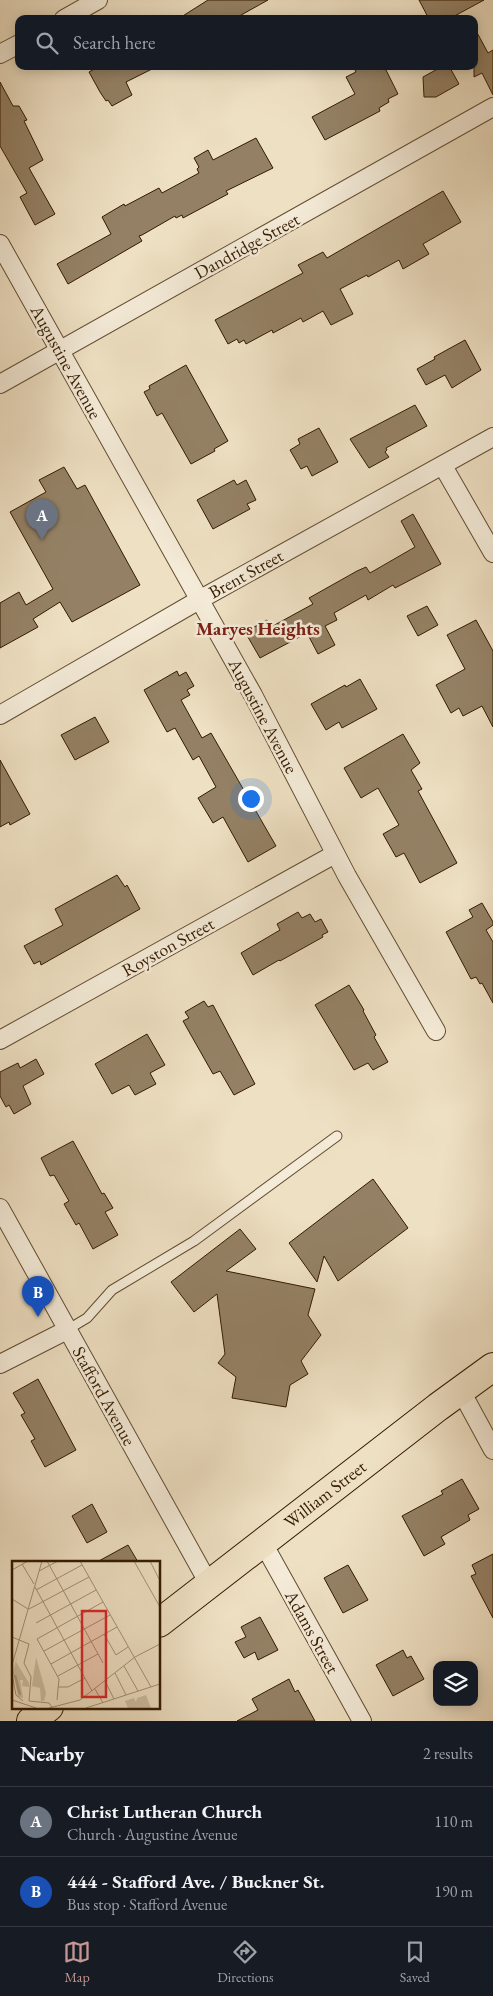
<!DOCTYPE html>
<html lang="en">
<head>
<meta charset="utf-8">
<style>
	:root { --surface:#171b24; --page:#20242c; --text:#f1f3f6; --muted:#9ea1a6; --line:#363941; --accent:#c59692 }
	body { margin:0; font-family:"EB Garamond",serif; background:var(--page); color:var(--text) }
	.controls { position:absolute; right:15px; bottom:15px; display:grid; overflow:hidden; border-radius:10px; box-shadow:0 2px 12px #0003 }
	.controls button { width:45px; height:45px; display:grid; place-items:center; padding:0; border:0; border-bottom:1px solid var(--line); background:var(--surface); color:var(--text); font:25px sans-serif }
	.you { position:absolute; left:250px; top:798px; width:18px; height:18px; margin:-12px; border:4px solid #fff; border-radius:50%; background:#1a73e8; box-shadow:0 0 0 8px #1a73e833 }
	.badge { display:grid; place-items:center; width:32px; height:32px; border-radius:50%; background:var(--accent); color:#fff; font-size:16px; font-weight:700 }
	.pin { position:absolute; translate:-50% -41px; filter:drop-shadow(0 1px 2px #0008) }
	.pin::after { content:''; position:absolute; top:26px; width:18px; height:15px; background:inherit; clip-path:polygon(0 0,100% 0,50% 100%) }
	.list { margin:0; padding:0; list-style:none }
	h2 { display:flex; justify-content:space-between; align-items:center; height:65px; margin:0; padding:0 20px; font-size:21px }
	h2 small { font-size:16px; font-weight:400; color:var(--muted) }
	.list li { display:grid; grid-template-columns:32px 1fr auto; gap:15px; align-items:center; box-sizing:border-box; height:70px; padding:0 20px; border-top:1px solid var(--line) }
	.list b { display:block; font-size:19px; white-space:nowrap }
	.list p { margin:0; font-size:16px; white-space:nowrap; color:var(--muted) }
	.list em { font-size:16px; font-style:normal; color:var(--muted) }
	.icon { flex:none; width:28px; height:28px; fill:none; stroke:currentColor; stroke-width:2; stroke-linecap:round; stroke-linejoin:round }
	.map { position:relative; flex:none; width:493px; height:1721px; overflow:hidden }
	.search { position:absolute; background:var(--surface); box-shadow:0 2px 12px #0003; left:15px; right:15px; top:15px; height:55px; display:flex; align-items:center; gap:12px; box-sizing:border-box; padding:0 18px; border-radius:10px; color:var(--muted); font-size:19px }
	.sheet { height:205px; background:var(--surface) }
	nav { display:flex; justify-content:space-around; align-items:center; box-sizing:border-box; height:70px; border-top:1px solid var(--line); background:var(--surface); font-size:14px; color:var(--muted) }
	nav a { display:grid; justify-items:center; gap:2px }
	nav .on { color:var(--accent) }
	.map>svg:first-child { display:block }
</style>
</head>
<body>
<div class="map">
<svg width="493" height="1721" viewBox="0 0 493 1721">
	<rect width="100%" height="100%" fill="#eee0c3"/>
	<filter id="stains"><feTurbulence type="fractalNoise" baseFrequency=".004" numOctaves="4"/><feColorMatrix values="0 0 0 0 .2 0 0 0 0 .09 0 0 0 0 .02 0 0 0 .5 -.17"/></filter>
	<radialGradient id="worn" r=".72"><stop offset=".6" stop-color="#630" stop-opacity="0"/><stop offset="1" stop-color="#630" stop-opacity=".3"/></radialGradient>
	<g fill="#948165" stroke="#331a00">
		<polygon points="208,0 268,0 234,19 178,19"/>
		<polygon points="419,0 484,0 449,19 429,19"/>
		<polygon points="474,27 488,53 493,50 493,95 482,73 474,77"/>
		<polygon points="100,66 158,66 126,82 132,95 112,106 108,100 106,101 100,92 89,72"/>
		<polygon points="353,66 384,66 398,94 388,99 389,102 379,108 380,111 325,140 312,117 355,94 346,77 356,72"/>
		<polygon points="443,66 449,66 459,84 436,97 424,97 423,77"/>
		<polygon points="0,82 13,106 19,106 27,120 24,121 43,160 29,168 55,214 35,225 20,197 27,193 0,146"/>
		<polygon points="256,138 273,168 226,191 228,194 183,218 182,215 176,218 175,216 142,235 139,236 142,241 68,284 57,264 111,234 102,217 124,204 125,206 159,188 162,193 199,173 197,169 199,167 194,158 208,150 213,160"/>
		<polygon points="443,191 461,222 423,244 429,254 403,269 399,260 368,277 367,275 340,289 353,314 331,325 323,311 303,322 301,318 273,333 272,330 246,344 244,340 239,343 237,339 228,344 215,320 303,273 298,265 323,252 327,258"/>
		<polygon points="465,340 481,370 452,388 445,375 426,385 417,369 435,359 434,357"/>
		<polygon points="186,365 228,441 214,449 215,451 191,464 162,413 157,416 144,392 150,389 149,386"/>
		<polygon points="415,405 427,426 386,448 387,450 385,452 389,457 369,468 350,439"/>
		<polygon points="319,428 338,462 312,476 307,466 301,469 290,450 300,444 298,439"/>
		<polygon points="64,467 77,489 85,485 140,585 72,622 60,602 33,619 38,627 0,648 0,603 19,592 26,605 53,589 10,512 46,492 39,480"/>
		<polygon points="234,480 237,485 246,480 256,500 247,504 250,509 213,529 197,500"/>
		<polygon points="413,514 441,564 395,588 393,585 368,600 366,595 334,613 337,620 325,626 335,645 318,654 307,633 260,658 245,632 267,620 271,627 313,604 309,598 357,571 366,567 370,573 415,547 401,521"/>
		<polygon points="427,606 438,625 418,636 407,616"/>
		<polygon points="476,620 493,651 493,727 482,706 463,716 459,708 451,713 436,685 465,669 447,635"/>
		<polygon points="177,671 179,676 186,672 194,686 187,690 190,695 181,700 202,738 211,733 276,846 248,862 223,817 213,823 198,798 216,787 199,756 193,760 175,728 167,732 144,690"/>
		<polygon points="360,679 377,709 342,728 339,722 326,730 311,704 345,685 346,687"/>
		<polygon points="95,717 109,742 75,760 61,735"/>
		<polygon points="403,734 420,763 411,770 422,789 418,791 457,863 420,883 404,853 396,857 383,834 399,825 378,788 361,798 344,768"/>
		<polygon points="0,760 30,814 10,825 9,822 0,827"/>
		<polygon points="117,875 125,887 127,885 140,909 41,965 40,961 34,964 24,946 63,925 55,909"/>
		<polygon points="482,903 493,922 493,925 486,930 493,942 493,1003 482,983 480,984 476,977 471,979 446,932 473,917 469,910"/>
		<polygon points="298,912 302,918 310,914 315,922 321,919 328,932 322,935 323,937 280,961 279,960 253,975 241,953 280,930 277,924"/>
		<polygon points="349,985 364,1010 363,1011 376,1035 374,1037 388,1062 373,1070 368,1063 354,1070 315,1005"/>
		<polygon points="204,1001 208,1007 213,1005 255,1084 234,1095 220,1071 213,1074 183,1021 189,1018 185,1012"/>
		<polygon points="147,1034 165,1065 150,1073 156,1084 135,1095 129,1085 112,1094 95,1064"/>
		<polygon points="36,1059 44,1074 23,1086 31,1104 14,1114 9,1105 6,1107 0,1096 0,1072 18,1063 20,1068"/>
		<polygon points="73,1141 102,1194 104,1193 113,1208 105,1212 118,1235 93,1249 79,1223 76,1225 64,1204 69,1201 54,1175 50,1176 41,1158"/>
		<polygon points="373,1179 408,1228 338,1281 324,1256 317,1282 289,1243"/>
		<polygon points="240,1229 256,1249 226,1271 315,1289 308,1315 321,1335 301,1361 308,1374 290,1385 286,1407 232,1398 236,1377 218,1363 225,1354 217,1294 194,1312 171,1282"/>
		<polygon points="38,1379 76,1450 45,1467 31,1441 35,1439 21,1415 25,1413 13,1393"/>
		<polygon points="462,1479 479,1509 468,1515 470,1520 441,1537 445,1544 424,1556 402,1516 443,1494 441,1491"/>
		<polygon points="92,1504 107,1532 87,1543 72,1516"/>
		<polygon points="128,1545 138,1562 97,1562"/>
		<polygon points="493,1554 493,1618 471,1576 476,1574 472,1565"/>
		<polygon points="348,1565 368,1600 343,1613 324,1578"/>
		<polygon points="260,1617 278,1650 258,1660 255,1652 244,1658 235,1642 246,1637 241,1627"/>
		<polygon points="403,1650 407,1658 411,1656 424,1679 393,1696 376,1665"/>
		<polygon points="289,1679 295,1692 298,1690 315,1721 237,1721 258,1710 252,1699"/>
	</g>
	<g fill="none" stroke-linecap="round" stroke-linejoin="round">
		<defs>
			<polyline id="service" points="67,1330 87,1318 112,1290 194,1241 337,1136"/>
			<g id="minor">
				<polyline points="64,19 98,0"/>
				<polyline points="0,54 19,44"/>
				<polyline points="0,244 253,695 347,876 436,1031"/>
				<polyline points="0,384 493,107"/>
				<polyline points="443,466 493,553"/>
				<polyline points="0,715 199,600 493,437"/>
				<polyline points="0,1040 335,854"/>
				<polyline points="0,1208 209,1584"/>
				<polyline points="0,1364 67,1330"/>
				<polyline points="461,1391 493,1450"/>
				<polyline points="263,1543 362,1721"/>
			</g>
			<g id="primary">
				<path id="s1" d="M159,1623L438,1407L493,1367"/>
				<polyline points="31,1721 49,1707"/>
			</g>
		</defs>
		<use href="#service" stroke="#624c31" stroke-width="11"/>
		<use href="#minor" stroke="#624c31" stroke-width="20"/>
		<use href="#primary" stroke="#331a00" stroke-width="30"/>
		<use href="#service" stroke="#f4ebd8" stroke-width="9"/>
		<use href="#minor" stroke="#f4ebd8" stroke-width="18"/>
		<use href="#primary" stroke="#eee0c3" stroke-width="28"/>
	</g>
	<g text-anchor="middle" stroke-width="5" stroke-linejoin="round" paint-order="stroke">
		<g font-size="18" fill="#331a00" stroke="#f4ebd8">
			<text transform="translate(247 246) rotate(-29)" y="6">Dandridge Street</text>
			<text transform="translate(66 362) rotate(61)" y="6">Augustine Avenue</text>
			<text transform="translate(246 574) rotate(-29)" y="6">Brent Street</text>
			<text transform="translate(263 716) rotate(62)" y="6">Augustine Avenue</text>
			<text transform="translate(168 947) rotate(-29)" y="6">Royston Street</text>
			<text transform="translate(104 1396) rotate(61)" y="6">Stafford Avenue</text>
			<text dy="6" stroke="none"><textPath href="#s1" startOffset="210">William Street</textPath></text>
			<text transform="translate(312 1632) rotate(61)" y="6">Adams Street</text>
		</g>
		<g font-size="19" font-weight="bold" fill="#7a1f14" stroke="#f4ebd8">
			<text x="258" y="635">Maryes Heights</text>
		</g>
	</g>
	<g transform="translate(12 1561)">
		<rect width="148" height="148" fill="#eee0c3"/>
		<path d="M5,94L4,101L17,122V126L10,125L11,119H8L11,137L6,136L1,112ZM24,96L34,132L32,140H29L28,127L20,125ZM134,134L139,147H116L113,140L122,137L124,141L125,137Z" fill="#cebea2"/>
		<path fill="none" stroke="#ae9d81" stroke-width="2.5" d="M3,114L8,134"/>
		<path fill="none" stroke="#a39175" stroke-width="1" d="M35,0L91,102M68,0L139,126M122,0L148,46M138,0L147,18M10,3L22,23M0,9L16,0M27,10L46,0M23,26L80,130M24,29L70,4M0,38L16,48M17,48L77,16M24,62L84,29M92,73L104,94L116,86M0,76L17,83L12,102L19,116L17,140L37,142L40,146M25,78L91,41M25,78L47,118L45,139M32,90L98,54M39,103L105,66M0,104L30,0M112,105L126,130M103,112L114,134M0,113L4,134L11,140M46,115L86,93M93,120L102,138M46,126H56L73,117M83,128L91,142M0,139L24,147M37,147L68,139L123,96L148,83M74,147L148,123"/>
		<path fill="#d62828" fill-opacity="0.15" stroke="#d62828" stroke-width="2.5" d="M70,50H94V136H70Z"/>
		<rect width="148" height="148" fill="none" stroke="#331a00" stroke-width="2.5"/>
	</g>
	<rect width="100%" height="100%" filter="url(#stains)"/>
	<rect width="100%" height="100%" fill="url(#worn)"/>
</svg>
<div class="controls">
<button><svg class="icon" aria-label="layers" viewBox="0 0 24 24"><path d="M12 4l9 5-9 5-9-5zM3 14l9 5 9-5"/></svg></button>
</div>
<div class="you"></div>
<div class="pin badge" style="left:42px;top:540px;background:#6b7280">A</div>
<div class="pin badge" style="left:38px;top:1317px;background:#1a4fb4">B</div>
<div class="search"><svg class="icon" aria-label="search" viewBox="0 0 24 24"><circle cx="10" cy="10" r="6"/><path d="M15 15l6 6"/></svg>Search here</div>
</div>
<section class="sheet">
<h2>Nearby<small>2 results</small></h2>
<ul class="list">
<li><span class="badge" style="background:#6b7280">A</span><div><b>Christ Lutheran Church</b><p>Church · Augustine Avenue</p></div><em>110 m</em></li>
<li><span class="badge" style="background:#1a4fb4">B</span><div><b>444 - Stafford Ave. / Buckner St.</b><p>Bus stop · Stafford Avenue</p></div><em>190 m</em></li>
</ul>
</section>
<nav>
<a class="on"><svg class="icon" aria-label="map" viewBox="0 0 24 24"><path d="M3 6l6-2 6 2 6-2v14l-6 2-6-2-6 2zM9 4v14M15 6v14"/></svg>Map</a>
<a><svg class="icon" aria-label="directions" viewBox="0 0 24 24"><path d="M12 3l9 9-9 9-9-9zM9 14v-3h6M13 9l2 2-2 2"/></svg>Directions</a>
<a><svg class="icon" aria-label="saved" viewBox="0 0 24 24"><path d="M7 4h10v16l-5-4-5 4z"/></svg>Saved</a>
</nav>
</body>
</html>
